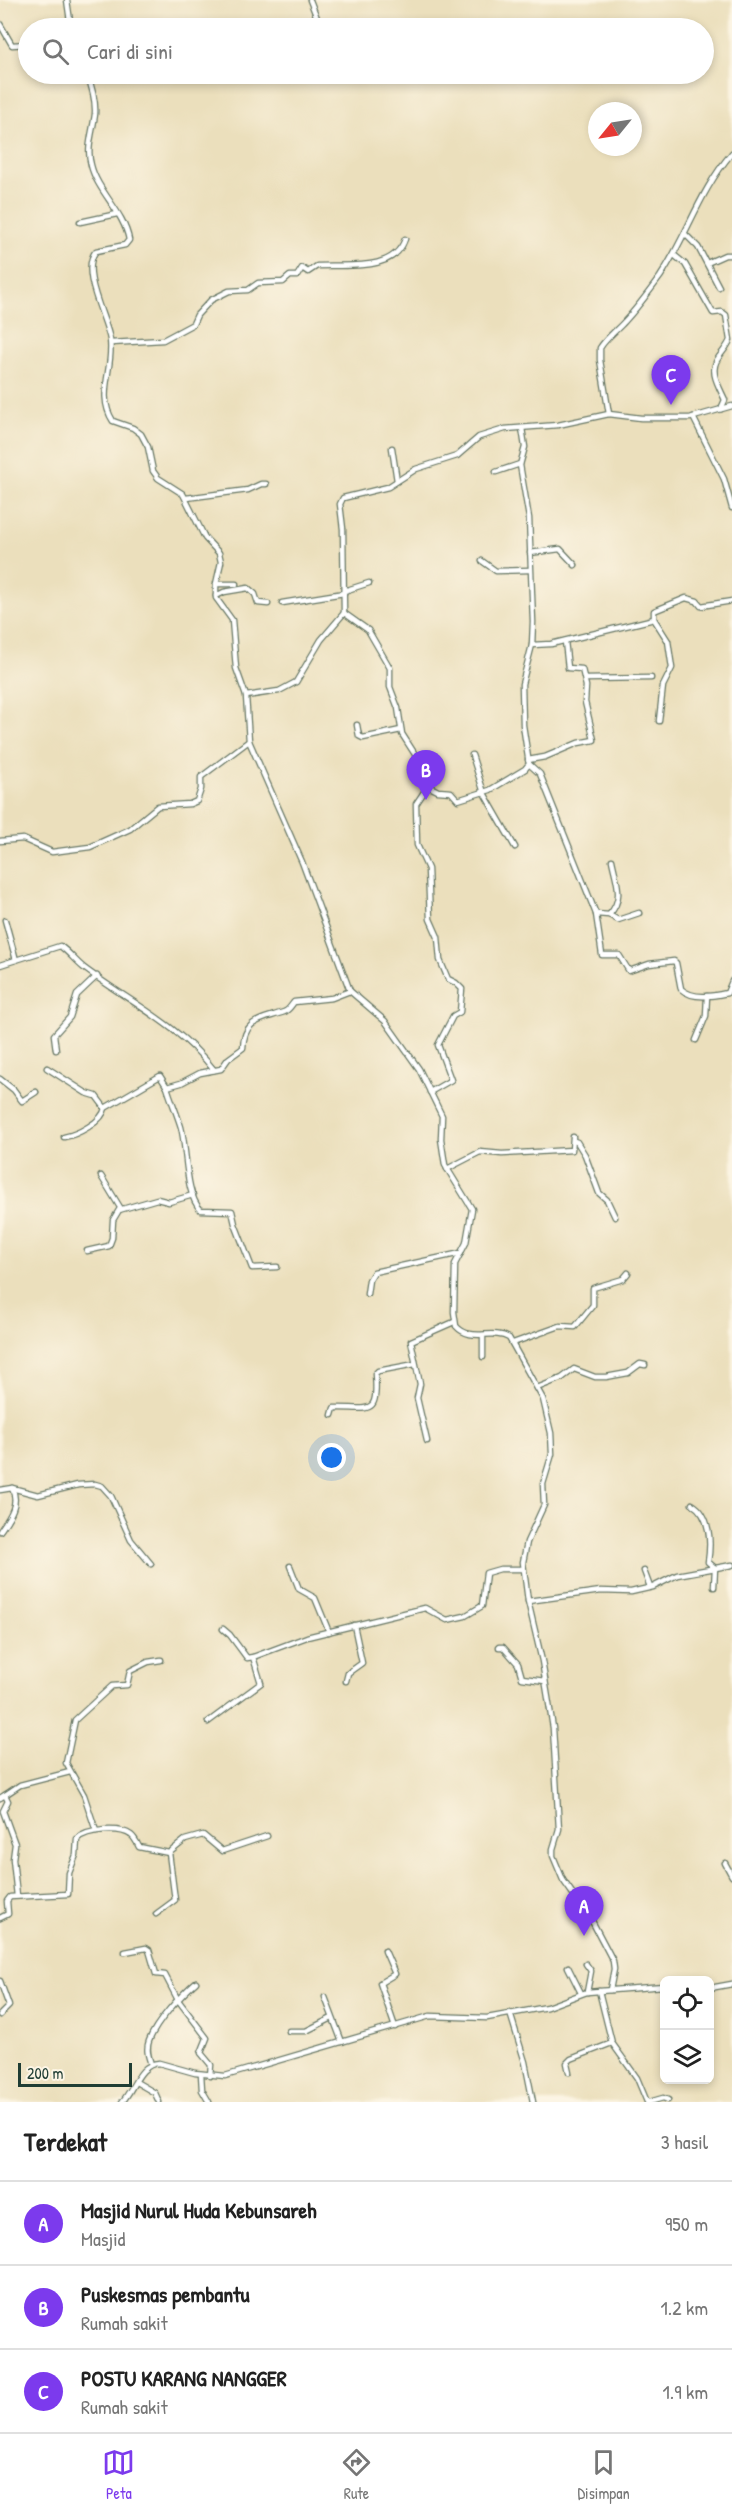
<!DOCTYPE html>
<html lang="id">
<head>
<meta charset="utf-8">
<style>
	:root { --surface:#fff; --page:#f6f6f6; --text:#222; --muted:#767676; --line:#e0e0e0; --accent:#7c3aed }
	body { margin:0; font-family:"Patrick Hand",sans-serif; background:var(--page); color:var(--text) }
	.controls { position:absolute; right:18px; bottom:18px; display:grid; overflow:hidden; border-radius:9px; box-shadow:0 3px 9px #0003 }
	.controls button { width:54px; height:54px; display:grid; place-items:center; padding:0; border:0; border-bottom:2px solid var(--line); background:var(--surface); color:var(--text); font:30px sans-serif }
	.compass { position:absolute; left:588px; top:102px; width:54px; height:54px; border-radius:50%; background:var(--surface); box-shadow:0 3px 9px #0003; rotate:240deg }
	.scale { position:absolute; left:18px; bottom:15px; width:114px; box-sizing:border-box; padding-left:6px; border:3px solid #1f3d34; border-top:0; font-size:16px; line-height:21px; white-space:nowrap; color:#1f3d34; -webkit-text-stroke:4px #fcf5e5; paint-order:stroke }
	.you { position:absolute; left:332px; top:1458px; width:21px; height:21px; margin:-15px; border:4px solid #fff; border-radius:50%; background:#1a73e8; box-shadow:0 0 0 9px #1a73e833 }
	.badge { display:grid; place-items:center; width:39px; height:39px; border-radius:50%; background:var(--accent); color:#fff; font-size:20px; font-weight:700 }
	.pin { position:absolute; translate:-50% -50px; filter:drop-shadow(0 2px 3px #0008) }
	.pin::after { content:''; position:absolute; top:32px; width:21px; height:18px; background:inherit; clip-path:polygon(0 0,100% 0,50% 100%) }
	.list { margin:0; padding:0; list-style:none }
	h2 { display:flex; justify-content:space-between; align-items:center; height:78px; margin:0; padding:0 24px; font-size:26px }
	h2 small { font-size:20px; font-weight:400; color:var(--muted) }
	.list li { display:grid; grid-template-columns:39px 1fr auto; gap:18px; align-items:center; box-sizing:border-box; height:84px; padding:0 24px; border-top:2px solid var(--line) }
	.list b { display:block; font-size:22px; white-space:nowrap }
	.list p { margin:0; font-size:20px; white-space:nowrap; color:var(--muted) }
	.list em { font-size:20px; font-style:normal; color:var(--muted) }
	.icon { flex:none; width:33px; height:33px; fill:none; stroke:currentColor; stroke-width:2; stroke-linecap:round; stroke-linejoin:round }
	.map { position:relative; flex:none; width:732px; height:2102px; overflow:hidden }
	.search { position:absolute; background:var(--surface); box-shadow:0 3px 9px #0003; left:18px; right:18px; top:18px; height:66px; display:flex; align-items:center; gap:15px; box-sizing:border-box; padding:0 21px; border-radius:33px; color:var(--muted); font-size:22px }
	.sheet { height:330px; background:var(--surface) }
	nav { display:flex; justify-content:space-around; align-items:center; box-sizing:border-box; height:84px; border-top:2px solid var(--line); background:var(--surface); font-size:16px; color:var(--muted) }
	nav a { display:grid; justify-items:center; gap:3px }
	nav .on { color:var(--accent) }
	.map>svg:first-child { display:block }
</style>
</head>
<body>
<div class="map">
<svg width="732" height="2102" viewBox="0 0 732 2102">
	<rect width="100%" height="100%" fill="#fcf5e5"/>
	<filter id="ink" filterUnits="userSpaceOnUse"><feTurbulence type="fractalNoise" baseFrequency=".0167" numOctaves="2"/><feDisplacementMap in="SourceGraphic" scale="12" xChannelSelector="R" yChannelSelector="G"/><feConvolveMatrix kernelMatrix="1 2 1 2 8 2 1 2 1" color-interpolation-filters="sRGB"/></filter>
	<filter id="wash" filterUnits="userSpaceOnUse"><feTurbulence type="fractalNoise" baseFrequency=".008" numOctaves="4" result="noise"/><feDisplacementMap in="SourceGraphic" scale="24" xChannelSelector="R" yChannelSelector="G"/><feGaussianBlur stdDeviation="1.35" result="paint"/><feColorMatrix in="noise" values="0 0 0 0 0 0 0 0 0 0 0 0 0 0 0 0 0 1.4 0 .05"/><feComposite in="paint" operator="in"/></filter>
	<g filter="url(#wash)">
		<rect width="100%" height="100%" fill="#ebdfbc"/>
	</g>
	<g filter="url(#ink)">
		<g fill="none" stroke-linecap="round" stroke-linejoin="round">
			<defs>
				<g id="minor">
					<polyline points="67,0 71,28"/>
					<polyline points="310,0 317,18"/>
					<polyline points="0,24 12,45 28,44"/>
					<path d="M87,74C92,87 96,100 95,114C93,131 86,149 91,165C97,191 124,212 129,240L125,245L96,251C79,271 107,319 110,340C114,368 96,395 113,421L133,428L141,434L148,447L153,471L158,478L183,494L205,538L219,553L221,562L216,584V598L232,620L236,668L246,696L249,741L302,862L350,991L385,1021L419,1069L442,1116L441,1139L445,1165L472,1209L466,1243L455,1264L454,1312L456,1326C471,1343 492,1328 509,1338L543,1399L551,1433L552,1454L543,1484L544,1505L527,1542L523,1562L528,1601L542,1661L553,1728L559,1829L553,1849V1856L563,1880L592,1921L613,1961L614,1969L610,1990"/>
					<polyline points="80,222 117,214"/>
					<polyline points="685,234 698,247 719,287"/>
					<path d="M674,255L685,264L713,313L722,312L726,315L730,340C728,346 723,351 719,357C708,371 719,386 725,400L721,409"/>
					<polyline points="707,263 725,255 732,255"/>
					<path d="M111,343L163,340L193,324L197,315L211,300L229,291L248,290L258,283L283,282L290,276H297L302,268L308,272L317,266C345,264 394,273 405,239"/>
					<path d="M609,414L600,360V348C606,338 617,330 625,321C638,307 649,292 660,277C687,236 700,190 732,153"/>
					<polyline points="693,417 724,479 732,508"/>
					<polyline points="392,448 397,481"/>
					<polyline points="496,472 520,464"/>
					<polyline points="186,498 248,490 261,484 266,484"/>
					<polyline points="530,553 560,549 575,565"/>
					<polyline points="482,561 496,571 530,570"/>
					<polyline points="216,584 236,584"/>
					<polyline points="344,591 369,583"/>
					<polyline points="216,596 224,592 248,588 255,594 258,603 268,604"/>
					<polyline points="282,603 344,593"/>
					<polyline points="344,613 368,630 390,668 390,687 398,708 402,734 418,759 428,786 438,791 451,792 458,800 490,790 525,769 529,764 523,725 522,684 532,645 533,622 529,518 520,465 525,447 522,428"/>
					<polyline points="532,645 551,644 654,619"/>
					<polyline points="586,679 651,678"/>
					<polyline points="246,696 279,691 296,682 321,640 344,613 343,529 340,504 343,498 388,487 416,469 457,456 479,437 505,429 558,425 609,414 641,418 690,418 732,406"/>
					<polyline points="659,721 663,686 672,668 668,641 654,619 654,611 686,598 697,601 701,606 732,601"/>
					<polyline points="357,725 359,736 363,738 401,730"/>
					<polyline points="472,755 484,793 515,847"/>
					<polyline points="528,760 545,757 578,743 594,740 585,702 586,686 582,669 568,668 565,641"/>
					<path d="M529,764L540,774L596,914L602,955H619L629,971L649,964L674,961L676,963L681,989C693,1000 713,996 727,993L732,981"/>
					<polyline points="428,786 416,804 417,845 428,869 430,919 438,937 440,960 448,979 456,983 462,989 460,1012 453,1016 438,1045 451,1080 430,1092"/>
					<polyline points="0,841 23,839 52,852 90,847 130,829 158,806 190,804 197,801 201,789 201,777 249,741"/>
					<polyline points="596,914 609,915 618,920 639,913"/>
					<path d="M609,915C625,898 616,881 612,860"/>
					<polyline points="5,920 16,960"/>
					<path d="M0,965L60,946C69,952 75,961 84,968C128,1001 179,1025 214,1070"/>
					<polyline points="696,1040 706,1016 707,996"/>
					<polyline points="56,1050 54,1035 70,1017 77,995 97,976"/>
					<path d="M47,1068L86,1093L96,1096L105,1108L160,1076L167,1087L181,1083L200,1073L221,1069L228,1059L243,1048C244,1019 261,1020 284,1012C288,1011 291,1006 294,1002L332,998L350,991"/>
					<polyline points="0,1079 14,1090 22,1101 36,1092"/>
					<path d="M167,1087C171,1100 177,1114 181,1127C187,1148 185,1196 201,1210L232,1211L235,1224L252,1268L277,1267"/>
					<path d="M64,1137C76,1135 103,1122 105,1108"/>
					<polyline points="574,1141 577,1142 585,1155 599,1193 607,1200 615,1217"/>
					<polyline points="447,1169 480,1152 502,1154 572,1150 573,1137"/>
					<polyline points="101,1176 121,1209"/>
					<polyline points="87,1251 109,1246 112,1238 113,1220 119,1210 157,1199 169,1202 193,1195"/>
					<polyline points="367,1294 369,1280 374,1272 461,1253"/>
					<polyline points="483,1335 483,1357"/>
					<polyline points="513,1343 560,1326 575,1327 593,1305 593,1288 623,1279 628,1273"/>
					<polyline points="537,1388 562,1378 574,1369 595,1377 606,1377 628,1373 640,1364 645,1365"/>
					<path d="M332,1415L334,1408C368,1407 379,1418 375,1374L378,1371L415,1364"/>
					<polyline points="427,1441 417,1398 420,1384 411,1341 454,1322"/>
					<polyline points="12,1488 38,1495 78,1485 95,1484 102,1486 111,1496 131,1540 151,1564"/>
					<path d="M0,1490L12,1488C20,1504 9,1518 0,1531"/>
					<path d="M692,1504C711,1515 711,1543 708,1562L715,1568L714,1587"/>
					<polyline points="290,1566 299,1589 315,1598 329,1632"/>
					<polyline points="644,1571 650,1587"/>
					<polyline points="528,1601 601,1591 631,1592 653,1587 677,1575 732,1565"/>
					<polyline points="223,1629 230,1635 247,1658 253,1657"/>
					<polyline points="499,1647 503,1647 518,1664 522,1678 545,1681"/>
					<polyline points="346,1681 348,1673 362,1663 354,1625"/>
					<polyline points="208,1722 261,1683 253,1657 307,1637 425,1608 447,1620 465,1616 482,1606 486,1573 500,1569 523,1569"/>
					<polyline points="5,1795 20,1785 70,1772"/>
					<polyline points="0,1798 5,1795 8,1801 3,1811 15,1844 13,1859 17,1896"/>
					<polyline points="96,1831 84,1795 66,1763 75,1720 112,1686 127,1685 130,1671 148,1662 161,1660"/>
					<polyline points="725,1863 732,1876"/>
					<polyline points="156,1914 175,1900 169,1853"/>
					<path d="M0,1918L8,1914L7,1901L10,1897L68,1894L69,1873L76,1855L77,1839C87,1829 120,1827 131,1835C135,1838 137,1843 139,1847L169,1853L185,1840L203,1835L222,1851L267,1836"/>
					<polyline points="385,1951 395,1974 380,1983 395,2027"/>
					<polyline points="125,1952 146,1948 149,1950 156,1974 165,1975 178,2000 207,2038 201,2053 211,2065 210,2076"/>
					<polyline points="586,1964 591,1971 587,1992"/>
					<polyline points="568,1967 581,1993"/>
					<polyline points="0,1981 9,2006 0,2015"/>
					<polyline points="710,1988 732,1984"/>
					<polyline points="599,1991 612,2043 637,2078 647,2102"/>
					<polyline points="325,1997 342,2042"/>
					<polyline points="510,2013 525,2062 533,2102"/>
					<polyline points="289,2031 306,2031 332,2018"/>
					<path d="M151,2064C148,2056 146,2049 149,2041C156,2022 181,1995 196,1982"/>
					<polyline points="569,2072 567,2063 571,2059 612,2043"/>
					<polyline points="201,2074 202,2090 209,2102"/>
					<polyline points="136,2082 155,2093 159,2102"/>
					<path d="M122,2102C134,2089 139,2064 159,2063L195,2073L225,2076L430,2016L487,2018L547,2007L587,1992L664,1986"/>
					<polyline points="649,2102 663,2098 668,2100"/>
				</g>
			</defs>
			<use href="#minor" stroke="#667664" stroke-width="7"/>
			<use href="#minor" stroke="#fff" stroke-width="4.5"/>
		</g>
	</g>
</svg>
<div class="controls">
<button><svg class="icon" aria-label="locate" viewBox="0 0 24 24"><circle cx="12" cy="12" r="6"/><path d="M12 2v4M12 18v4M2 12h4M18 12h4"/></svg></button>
<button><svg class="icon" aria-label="layers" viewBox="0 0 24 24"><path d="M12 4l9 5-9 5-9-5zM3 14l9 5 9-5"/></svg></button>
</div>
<svg class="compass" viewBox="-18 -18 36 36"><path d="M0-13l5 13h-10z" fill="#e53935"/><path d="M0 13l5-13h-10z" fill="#767676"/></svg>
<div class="scale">200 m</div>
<div class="you"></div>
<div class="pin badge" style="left:584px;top:1936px">A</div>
<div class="pin badge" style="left:426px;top:800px">B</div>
<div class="pin badge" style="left:671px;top:405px">C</div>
<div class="search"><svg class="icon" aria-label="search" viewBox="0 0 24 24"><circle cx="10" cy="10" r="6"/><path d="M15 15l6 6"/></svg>Cari di sini</div>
</div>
<section class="sheet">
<h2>Terdekat<small>3 hasil</small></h2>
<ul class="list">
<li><span class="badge">A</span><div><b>Masjid Nurul Huda Kebunsareh</b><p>Masjid</p></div><em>950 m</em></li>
<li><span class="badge">B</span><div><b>Puskesmas pembantu</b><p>Rumah sakit</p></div><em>1.2 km</em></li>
<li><span class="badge">C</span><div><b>POSTU KARANG NANGGER</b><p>Rumah sakit</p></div><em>1.9 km</em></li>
</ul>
</section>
<nav>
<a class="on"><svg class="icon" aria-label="map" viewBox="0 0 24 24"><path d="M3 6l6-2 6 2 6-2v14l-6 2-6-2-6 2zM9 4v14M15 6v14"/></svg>Peta</a>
<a><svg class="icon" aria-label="directions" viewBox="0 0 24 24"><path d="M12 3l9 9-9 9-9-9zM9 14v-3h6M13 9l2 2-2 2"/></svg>Rute</a>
<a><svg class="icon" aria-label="saved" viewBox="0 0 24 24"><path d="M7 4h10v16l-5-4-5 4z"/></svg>Disimpan</a>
</nav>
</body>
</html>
